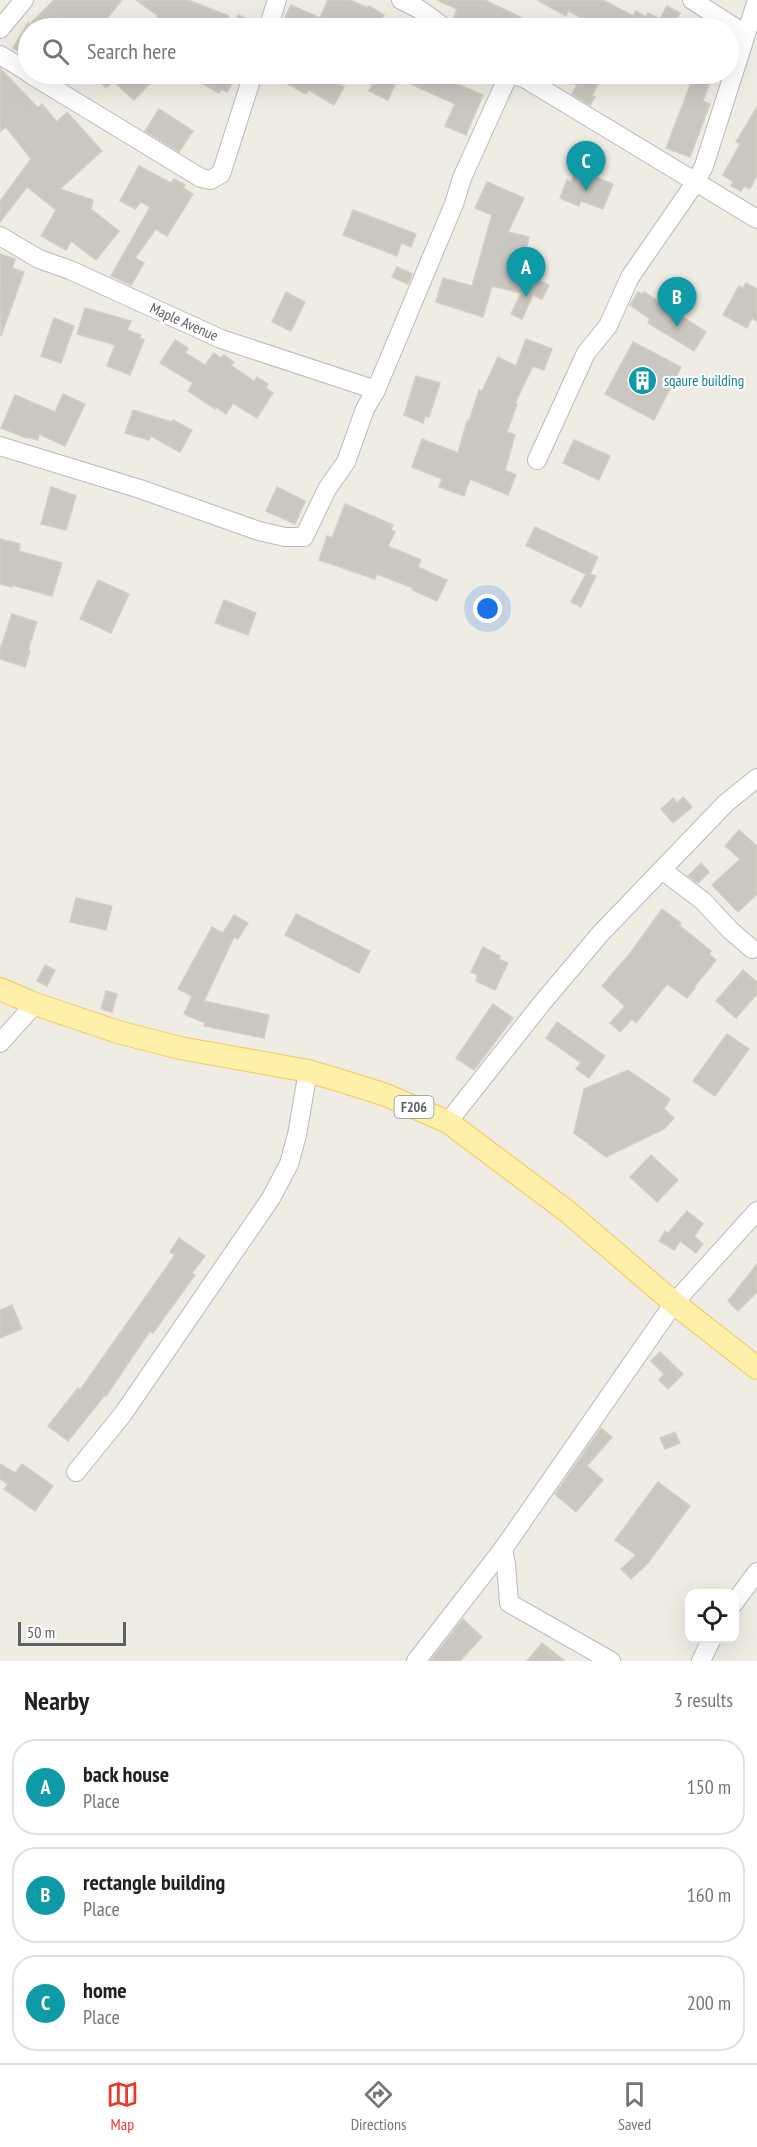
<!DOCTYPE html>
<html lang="en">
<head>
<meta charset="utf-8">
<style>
	:root { --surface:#fff; --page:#f6f6f6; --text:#202124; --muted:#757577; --line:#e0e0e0; --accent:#ee372b }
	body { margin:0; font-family:"PT Sans Narrow",sans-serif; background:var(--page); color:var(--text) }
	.controls { position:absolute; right:18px; bottom:18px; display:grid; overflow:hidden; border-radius:12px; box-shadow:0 6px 24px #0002 }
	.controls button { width:54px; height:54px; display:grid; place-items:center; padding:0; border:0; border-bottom:2px solid var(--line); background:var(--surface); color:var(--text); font:30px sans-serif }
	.scale { position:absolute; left:18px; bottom:15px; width:108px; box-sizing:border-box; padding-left:6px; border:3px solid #5c6065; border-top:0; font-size:16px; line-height:21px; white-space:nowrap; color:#5c6065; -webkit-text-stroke:4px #fff; paint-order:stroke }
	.you { position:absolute; left:488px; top:609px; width:21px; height:21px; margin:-15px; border:4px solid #fff; border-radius:50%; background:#1a73e8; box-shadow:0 0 0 9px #1a73e833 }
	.badge { display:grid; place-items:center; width:39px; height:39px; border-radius:50%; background:var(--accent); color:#fff; font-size:20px; font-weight:700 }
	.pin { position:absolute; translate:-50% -50px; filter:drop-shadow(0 2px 3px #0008) }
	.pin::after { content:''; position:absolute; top:32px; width:21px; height:18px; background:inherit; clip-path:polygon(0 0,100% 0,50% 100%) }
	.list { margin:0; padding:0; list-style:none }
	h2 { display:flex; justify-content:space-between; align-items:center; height:78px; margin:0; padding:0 24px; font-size:26px }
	h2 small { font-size:20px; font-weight:400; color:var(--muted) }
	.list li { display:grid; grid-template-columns:39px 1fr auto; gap:18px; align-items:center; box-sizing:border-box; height:96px; margin:0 12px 12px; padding:0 12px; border:2px solid var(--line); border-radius:24px }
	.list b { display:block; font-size:22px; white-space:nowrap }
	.list p { margin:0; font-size:20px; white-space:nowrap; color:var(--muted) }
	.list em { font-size:20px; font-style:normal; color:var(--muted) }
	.icon { flex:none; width:33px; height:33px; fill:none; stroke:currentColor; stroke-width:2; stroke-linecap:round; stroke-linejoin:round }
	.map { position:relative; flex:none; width:757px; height:1661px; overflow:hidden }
	.search { position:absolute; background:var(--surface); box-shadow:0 6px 24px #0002; left:18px; right:18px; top:18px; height:66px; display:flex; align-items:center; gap:15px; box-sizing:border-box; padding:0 21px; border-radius:33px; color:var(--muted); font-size:22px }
	.sheet { height:402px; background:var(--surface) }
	nav { display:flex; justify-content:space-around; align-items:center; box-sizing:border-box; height:84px; border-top:2px solid var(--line); background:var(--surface); font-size:16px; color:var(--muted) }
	nav a { display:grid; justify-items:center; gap:3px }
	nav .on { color:var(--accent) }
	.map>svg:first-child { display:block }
</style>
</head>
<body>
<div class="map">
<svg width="757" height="1661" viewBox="0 0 757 1661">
	<rect width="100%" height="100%" fill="#efece4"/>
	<g fill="#cac7c1" stroke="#d4cec2" stroke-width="1.5">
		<polygon points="54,0 122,0 99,28 28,28 28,57 13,48 28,23 28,26"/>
		<polygon points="136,0 188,0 229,16 224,28 150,28 158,16"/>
		<polygon points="328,0 350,0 368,8 369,6 384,15 376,28 280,28 291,5 320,18"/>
		<polygon points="437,0 485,0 543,28 476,28 453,20 457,9"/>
		<polygon points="537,0 603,0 633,16 636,11 646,17 648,13 660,19 667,6 680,13 673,26 677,28 602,28 568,11 566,16"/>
		<polygon points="238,15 258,23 257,28 233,28"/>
		<polygon points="0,68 38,108 42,104 57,122 67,112 102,151 60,189 93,200 91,209 119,231 96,260 71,241 66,250 41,236 56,210 27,187 0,222 0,201 31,159 6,127 0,132"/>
		<polygon points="104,74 159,74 134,100 113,81 106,88 98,80"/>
		<polygon points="185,74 225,74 235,79 227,92 221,89 219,93"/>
		<polygon points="276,74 322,74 344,87 334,105 309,90 306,94 288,84 290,81"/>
		<polygon points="377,74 434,74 483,95 466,135 445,126 455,104 398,78 388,100 369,91"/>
		<polygon points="553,74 603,74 592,96 595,97 590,105 572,94 577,85"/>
		<polygon points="670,74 713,74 703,101 710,104 690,157 666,148 691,83"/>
		<polygon points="757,107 757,175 750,189 744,186 741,191 731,186 733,182 723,175 740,144 736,142"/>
		<polygon points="159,109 193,131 179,152 145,131"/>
		<polygon points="580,160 599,168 595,177 613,184 603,209 581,201 579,206 560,198 567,180 571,182"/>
		<polygon points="139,166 171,183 174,179 185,185 183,188 193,194 167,236 156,229 135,258 144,263 131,285 111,276 150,207 141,202 135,209 120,201"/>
		<polygon points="487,182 524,198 508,232 529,237 521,272 549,285 542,299 533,295 522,319 511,314 521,293 492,286 483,317 436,302 443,278 472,286 492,215 475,208"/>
		<polygon points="353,210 416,234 411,247 401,243 397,256 343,235"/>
		<polygon points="0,254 15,259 12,268 24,272 1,336"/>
		<polygon points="397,267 412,274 408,284 392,277"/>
		<polygon points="746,283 757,289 757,321 752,318 747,328 723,315 739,286 743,288"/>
		<polygon points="286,292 305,302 291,331 272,322"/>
		<polygon points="638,292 642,294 644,292 706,332 694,351 648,323 650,319 630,305"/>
		<polygon points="85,308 131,321 127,330 141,335 140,338 144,340 130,375 107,366 115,345 77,334"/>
		<polygon points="54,318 74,326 61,363 41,356"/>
		<polygon points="526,339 552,349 544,370 533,366 515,403 517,404 507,432 515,435 505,470 516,475 508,495 470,479 464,496 439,487 442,479 412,467 422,439 458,453 467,421 469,421 479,390 482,391 498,357 516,366"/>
		<polygon points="175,340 188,348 185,353 205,365 214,353 221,358 224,355 234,362 231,365 254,381 257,377 268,384 266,388 273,393 257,418 233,403 226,414 216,407 215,409 188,391 193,383 160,363"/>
		<polygon points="633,342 681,367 654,420 605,394"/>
		<polygon points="416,376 440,383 429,417 425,416 423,423 404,415"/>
		<polygon points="63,394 85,404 65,446 39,434 38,440 26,437 26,438 1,428 15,395 55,412"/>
		<polygon points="133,410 172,422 173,420 192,430 180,452 151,436 149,440 125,433"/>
		<polygon points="574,440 610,456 599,480 563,463"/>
		<polygon points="51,487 76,496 66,530 41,524"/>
		<polygon points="277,487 305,501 295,524 266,511"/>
		<polygon points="345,504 393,525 391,530 395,532 388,546 421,560 418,567 447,580 437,601 412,590 413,588 377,574 375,579 319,560 327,536 332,538"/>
		<polygon points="535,527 598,557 590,574 596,576 581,607 571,602 586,574 526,546"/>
		<polygon points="0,539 20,544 19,551 62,563 52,596 12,585 12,587 0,584"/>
		<polygon points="98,580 129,594 111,633 80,619"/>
		<polygon points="224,600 256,613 248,635 215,623"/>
		<polygon points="12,614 37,622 28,650 30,651 25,667 0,659 0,650"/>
		<polygon points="683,797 692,807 673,823 661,809 673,798 677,803"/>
		<polygon points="739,830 757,846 757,894 738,912 712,885 740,859 725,846"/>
		<polygon points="701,863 709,872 698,883 688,876"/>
		<polygon points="76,898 112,906 106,930 70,922"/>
		<polygon points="662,909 681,923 679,925 711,951 709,954 716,960 694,987 695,988 687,998 667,984 636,1023 632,1019 620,1032 610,1023 625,1006 602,986 631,952"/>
		<polygon points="296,914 370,951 359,973 285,935"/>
		<polygon points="234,915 248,923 238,939 234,937 204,1001 269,1015 264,1038 204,1026 205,1023 184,1014 192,996 178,989 212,927 223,933"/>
		<polygon points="483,947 500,956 499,959 508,963 495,990 476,981 478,975 471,972"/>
		<polygon points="45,965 55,970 47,986 37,981"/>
		<polygon points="743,970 757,982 757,994 736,1018 716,1001"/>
		<polygon points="106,991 117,994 112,1012 101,1009"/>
		<polygon points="493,1004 513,1018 474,1070 456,1058"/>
		<polygon points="557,1022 605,1056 589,1078 576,1069 581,1063 546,1038"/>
		<polygon points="727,1034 749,1049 715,1096 693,1081"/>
		<polygon points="628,1070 670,1099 664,1109 674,1118 664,1129 606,1157 574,1133 584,1089"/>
		<polygon points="651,1155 678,1180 657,1202 630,1177"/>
		<polygon points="687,1211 703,1224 694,1236 703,1244 696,1253 680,1241 674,1250 659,1241 665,1231 668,1233"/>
		<polygon points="179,1238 205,1256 192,1273 195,1275 153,1333 150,1331 106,1396 105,1395 68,1441 48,1426 78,1388 80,1390 175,1255 170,1252"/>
		<polygon points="757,1264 757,1292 738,1311 728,1301"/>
		<polygon points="12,1305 22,1329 0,1338 0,1310"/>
		<polygon points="660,1352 683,1374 668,1389 659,1380 664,1374 651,1361"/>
		<polygon points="601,1428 612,1437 587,1466 603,1480 576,1512 555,1494"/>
		<polygon points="675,1432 680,1443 665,1449 660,1438"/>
		<polygon points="0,1464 15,1473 22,1464 53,1486 35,1511 4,1489 8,1484 0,1479"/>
		<polygon points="658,1482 690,1506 648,1563 631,1579 621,1569 636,1555 615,1540"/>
		<polygon points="463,1619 482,1637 460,1661 430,1661"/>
		<polygon points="542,1643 565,1661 527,1661"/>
	</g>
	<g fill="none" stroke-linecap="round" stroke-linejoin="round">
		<defs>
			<g id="minor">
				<polyline points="401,0 419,9 445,28"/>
				<polyline points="692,0 745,34"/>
				<polyline points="268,28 277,0"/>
				<polyline points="0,29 24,0"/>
				<polyline points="0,55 28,72"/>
				<polyline points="30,74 201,178 210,180 221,174 253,74"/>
				<polyline points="508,74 524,78 757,219"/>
				<polyline points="0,236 39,259 70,270 221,339 376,390"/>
				<polyline points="0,446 140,489 259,531 285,537 304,537 327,489 346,462 365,409 376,390 454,204 462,178 509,74"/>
				<polyline points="537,460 586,353 608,326 630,277 695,183 704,166 757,0"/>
				<polyline points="662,870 703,901 730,930 752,949"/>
				<polyline points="0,1043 35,1004"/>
				<polyline points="448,1122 542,1003 601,933 726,803 757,778"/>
				<polyline points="76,1472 123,1414 271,1198 289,1164 297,1135 308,1071"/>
				<polyline points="503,1549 506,1564 509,1603 611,1661"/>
				<polyline points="734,1603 757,1572"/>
				<polyline points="416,1661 503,1549 674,1303 757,1211"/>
				<polyline points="701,1661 712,1638"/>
			</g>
			<polyline id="major" points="0,989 35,1004 118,1032 180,1048 308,1071 345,1082 386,1095 448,1122 568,1212 674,1303 757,1368"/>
		</defs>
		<use href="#minor" stroke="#b6babe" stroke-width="20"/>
		<use href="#major" stroke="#f5c657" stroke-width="24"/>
		<use href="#minor" stroke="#fff" stroke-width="18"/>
		<use href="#major" stroke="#fff0a9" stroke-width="22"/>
	</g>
	<defs>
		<symbol id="building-disc" viewBox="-11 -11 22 22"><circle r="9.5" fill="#0f9aa8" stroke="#fff"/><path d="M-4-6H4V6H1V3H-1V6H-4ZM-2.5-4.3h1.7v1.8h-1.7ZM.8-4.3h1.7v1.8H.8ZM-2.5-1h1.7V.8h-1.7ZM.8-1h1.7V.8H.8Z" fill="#fff"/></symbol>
	</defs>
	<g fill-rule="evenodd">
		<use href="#building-disc" x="626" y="364" width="33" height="33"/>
	</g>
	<g text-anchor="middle" stroke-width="4.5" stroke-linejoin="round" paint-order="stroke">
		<rect fill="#fff" stroke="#8d9093" stroke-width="1.5" x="394.5" y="1096" width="39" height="22" rx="4.5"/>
		<g font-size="14" font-weight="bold" fill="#5c6065">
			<text x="414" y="1112">F206</text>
		</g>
		<g font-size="15" fill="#5c6065" stroke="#fff">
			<text transform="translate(184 322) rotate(24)" y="5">Maple Avenue</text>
		</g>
		<g font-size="15" fill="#0d838f" stroke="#fff" text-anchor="start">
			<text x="664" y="386">sqaure building</text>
		</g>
	</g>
</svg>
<div class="controls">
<button><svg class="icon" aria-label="locate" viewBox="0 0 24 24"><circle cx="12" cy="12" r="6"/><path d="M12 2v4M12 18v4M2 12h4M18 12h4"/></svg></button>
</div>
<div class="scale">50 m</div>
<div class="you"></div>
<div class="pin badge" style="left:526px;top:297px;background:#0f9aa8">A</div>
<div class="pin badge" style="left:677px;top:327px;background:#0f9aa8">B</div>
<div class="pin badge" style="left:586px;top:191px;background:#0f9aa8">C</div>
<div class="search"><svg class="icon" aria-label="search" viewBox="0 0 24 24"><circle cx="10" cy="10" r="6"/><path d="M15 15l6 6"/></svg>Search here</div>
</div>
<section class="sheet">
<h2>Nearby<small>3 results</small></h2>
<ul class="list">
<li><span class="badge" style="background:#0f9aa8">A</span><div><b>back house</b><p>Place</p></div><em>150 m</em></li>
<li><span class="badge" style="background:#0f9aa8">B</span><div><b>rectangle building</b><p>Place</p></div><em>160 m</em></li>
<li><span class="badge" style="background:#0f9aa8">C</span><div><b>home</b><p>Place</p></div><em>200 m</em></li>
</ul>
</section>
<nav>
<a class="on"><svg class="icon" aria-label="map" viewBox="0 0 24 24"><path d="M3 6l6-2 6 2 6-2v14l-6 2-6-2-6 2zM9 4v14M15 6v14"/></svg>Map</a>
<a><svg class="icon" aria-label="directions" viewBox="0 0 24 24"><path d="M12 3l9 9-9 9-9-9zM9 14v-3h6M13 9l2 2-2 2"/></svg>Directions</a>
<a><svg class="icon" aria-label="saved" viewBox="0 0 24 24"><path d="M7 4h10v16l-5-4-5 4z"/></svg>Saved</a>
</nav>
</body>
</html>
